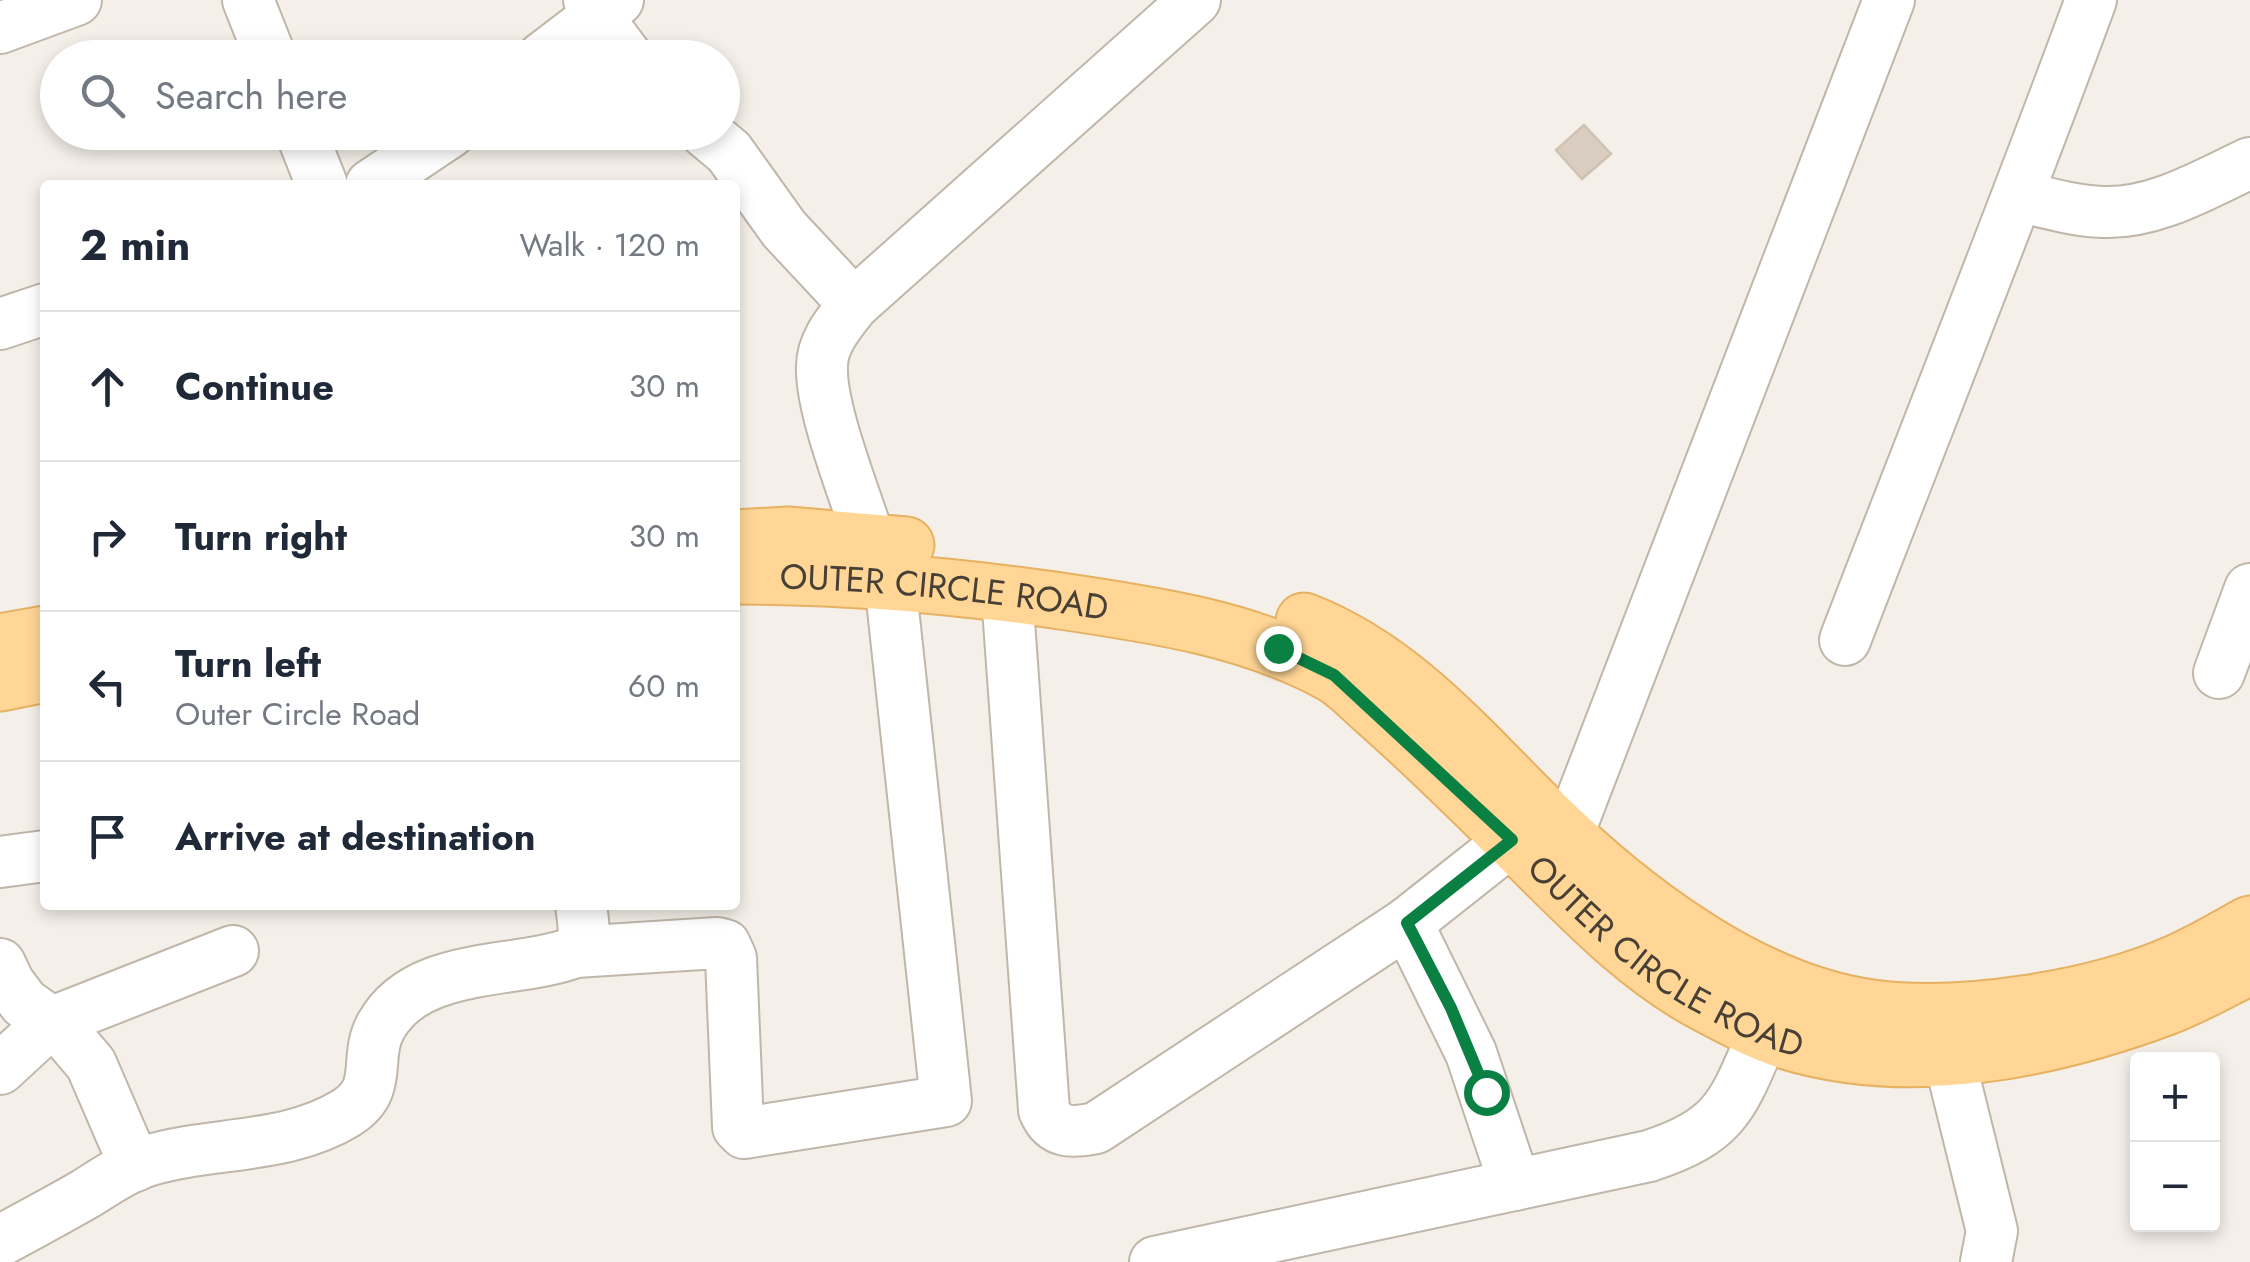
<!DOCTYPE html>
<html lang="en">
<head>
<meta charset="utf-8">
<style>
	:root { --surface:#fff; --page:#f6f6f7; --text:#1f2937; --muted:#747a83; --line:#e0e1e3 }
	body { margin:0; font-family:Jost,sans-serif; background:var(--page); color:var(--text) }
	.controls { position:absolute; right:30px; bottom:30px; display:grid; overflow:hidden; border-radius:10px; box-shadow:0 5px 15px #0003 }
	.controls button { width:90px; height:90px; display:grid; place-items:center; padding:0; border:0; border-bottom:2px solid var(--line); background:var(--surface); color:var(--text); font:50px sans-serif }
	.stop { position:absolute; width:30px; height:30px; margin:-22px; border:8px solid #0b8043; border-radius:50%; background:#fff }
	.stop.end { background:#0b8043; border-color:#fff; box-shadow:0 2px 10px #0008 }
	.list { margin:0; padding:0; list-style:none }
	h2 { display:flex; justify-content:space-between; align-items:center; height:130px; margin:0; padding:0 40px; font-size:42px }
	h2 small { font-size:32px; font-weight:400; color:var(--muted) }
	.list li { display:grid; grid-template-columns:65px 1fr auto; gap:30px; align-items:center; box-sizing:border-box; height:150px; padding:0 40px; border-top:2px solid var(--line) }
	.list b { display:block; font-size:38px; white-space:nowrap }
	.list p { margin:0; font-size:32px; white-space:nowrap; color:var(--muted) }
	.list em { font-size:32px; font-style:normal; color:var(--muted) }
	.icon { flex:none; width:55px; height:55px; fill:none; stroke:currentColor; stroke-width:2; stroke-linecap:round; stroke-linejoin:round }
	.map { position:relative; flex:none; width:2250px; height:1262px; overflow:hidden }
	.search { position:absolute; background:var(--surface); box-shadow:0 5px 15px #0003; left:40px; top:40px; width:700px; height:110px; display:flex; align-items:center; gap:25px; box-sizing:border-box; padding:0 35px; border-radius:55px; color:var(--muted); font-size:38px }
	.panel { position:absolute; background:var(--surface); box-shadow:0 5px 15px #0003; left:40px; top:180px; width:700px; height:730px; border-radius:10px }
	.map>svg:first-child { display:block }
</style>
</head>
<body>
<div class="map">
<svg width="2250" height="1262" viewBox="0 0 2250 1262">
	<rect width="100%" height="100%" fill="#f4efe8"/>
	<polygon fill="#d9ccc0" stroke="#d1c1b0" stroke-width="2.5" points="1584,125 1611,154 1582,179 1556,150"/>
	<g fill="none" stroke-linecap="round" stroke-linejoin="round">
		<defs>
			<g id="minor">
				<polyline points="248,0 271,58"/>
				<polyline points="589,0 595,14 628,58"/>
				<polyline points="0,28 76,0"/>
				<polyline points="542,58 618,0"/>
				<polyline points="301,132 322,185"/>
				<polyline points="705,132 729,152 784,229 854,304"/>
				<polyline points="371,185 450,132"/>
				<path d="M2019,196C2047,203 2074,211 2103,212C2155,214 2205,184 2250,163"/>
				<polyline points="0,324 45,309"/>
				<path d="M870,542C856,497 820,409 822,366C822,342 840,322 854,304L1195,0"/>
				<path d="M1007,594L1044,1110C1054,1134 1072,1133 1096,1128L1407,923L1512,840"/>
				<path d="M1845,640C1927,427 2012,215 2091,0"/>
				<polyline points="2219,673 2250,589"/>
				<polyline points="0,862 45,856"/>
				<polyline points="1548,870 1567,837 1889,0"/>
				<polyline points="1407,923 1471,1053 1515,1185"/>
				<polyline points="575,952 717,943 725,945 731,958 738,1127 744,1133 946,1101 890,581"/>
				<polyline points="0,964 9,983 24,1003 62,1030 91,1064 135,1166"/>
				<polyline points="1949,1057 1992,1231 1986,1262"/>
				<polyline points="0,1069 50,1023 233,951"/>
				<path d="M0,1241C29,1225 58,1210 87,1193C106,1181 125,1168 147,1161C212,1141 286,1150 346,1113C385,1089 363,1058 381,1026C418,960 516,975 575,952C588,938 583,923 581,905"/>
				<path d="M1155,1262L1649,1156C1728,1130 1733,1104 1764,1032"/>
			</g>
			<g id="major">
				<polyline points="735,538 788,535 906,545"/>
				<path id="s1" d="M735,576C843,576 948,585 1054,600C1148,614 1245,627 1330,673C1347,682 1361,698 1375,710C1424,753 1470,799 1516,844C1573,899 1631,964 1702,1002C1728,1016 1758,1032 1786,1041C1909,1079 2048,1051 2166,1007C2195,996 2222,980 2250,967"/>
				<path d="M1304,621C1413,663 1484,759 1566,835C1647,911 1760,993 1872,1008C1961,1020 2094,999 2176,963C2202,952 2226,937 2250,924"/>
				<polyline points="0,642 45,634"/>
				<polyline points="0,683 45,674"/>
			</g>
		</defs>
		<use href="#minor" stroke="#c0b6aa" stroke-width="54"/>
		<use href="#major" stroke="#e7b162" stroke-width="59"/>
		<use href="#minor" stroke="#fff" stroke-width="50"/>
		<use href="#major" stroke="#ffd696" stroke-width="55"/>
	</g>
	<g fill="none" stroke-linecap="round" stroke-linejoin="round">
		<polyline stroke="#0b8043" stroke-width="12" points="1278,648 1334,675 1512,840 1407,923 1451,1008 1486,1092"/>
	</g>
	<g text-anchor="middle" stroke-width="10" stroke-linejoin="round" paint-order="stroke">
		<g font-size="35" fill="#483f36" stroke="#fff">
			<text dy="12" stroke="none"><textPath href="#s1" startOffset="210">OUTER CIRCLE ROAD</textPath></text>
			<text dy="12" stroke="none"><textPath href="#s1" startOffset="1050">OUTER CIRCLE ROAD</textPath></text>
		</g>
	</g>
</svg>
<div class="controls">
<button>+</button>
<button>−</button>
</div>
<div class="stop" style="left:1486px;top:1092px"></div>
<div class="stop end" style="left:1278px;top:648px"></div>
<div class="search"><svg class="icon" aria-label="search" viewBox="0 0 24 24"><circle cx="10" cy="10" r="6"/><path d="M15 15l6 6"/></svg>Search here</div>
<section class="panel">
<h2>2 min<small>Walk · 120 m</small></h2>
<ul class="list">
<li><svg class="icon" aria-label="ahead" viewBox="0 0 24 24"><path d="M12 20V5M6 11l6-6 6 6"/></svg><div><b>Continue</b></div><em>30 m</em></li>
<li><svg class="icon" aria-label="right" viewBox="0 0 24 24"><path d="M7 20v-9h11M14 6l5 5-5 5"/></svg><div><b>Turn right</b></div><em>30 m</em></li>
<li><svg class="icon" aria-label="left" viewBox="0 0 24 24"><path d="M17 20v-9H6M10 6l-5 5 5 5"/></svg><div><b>Turn left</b><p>Outer Circle Road</p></div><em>60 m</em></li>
<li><svg class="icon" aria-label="arrive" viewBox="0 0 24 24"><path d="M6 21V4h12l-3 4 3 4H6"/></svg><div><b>Arrive at destination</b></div></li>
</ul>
</section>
</div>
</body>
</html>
